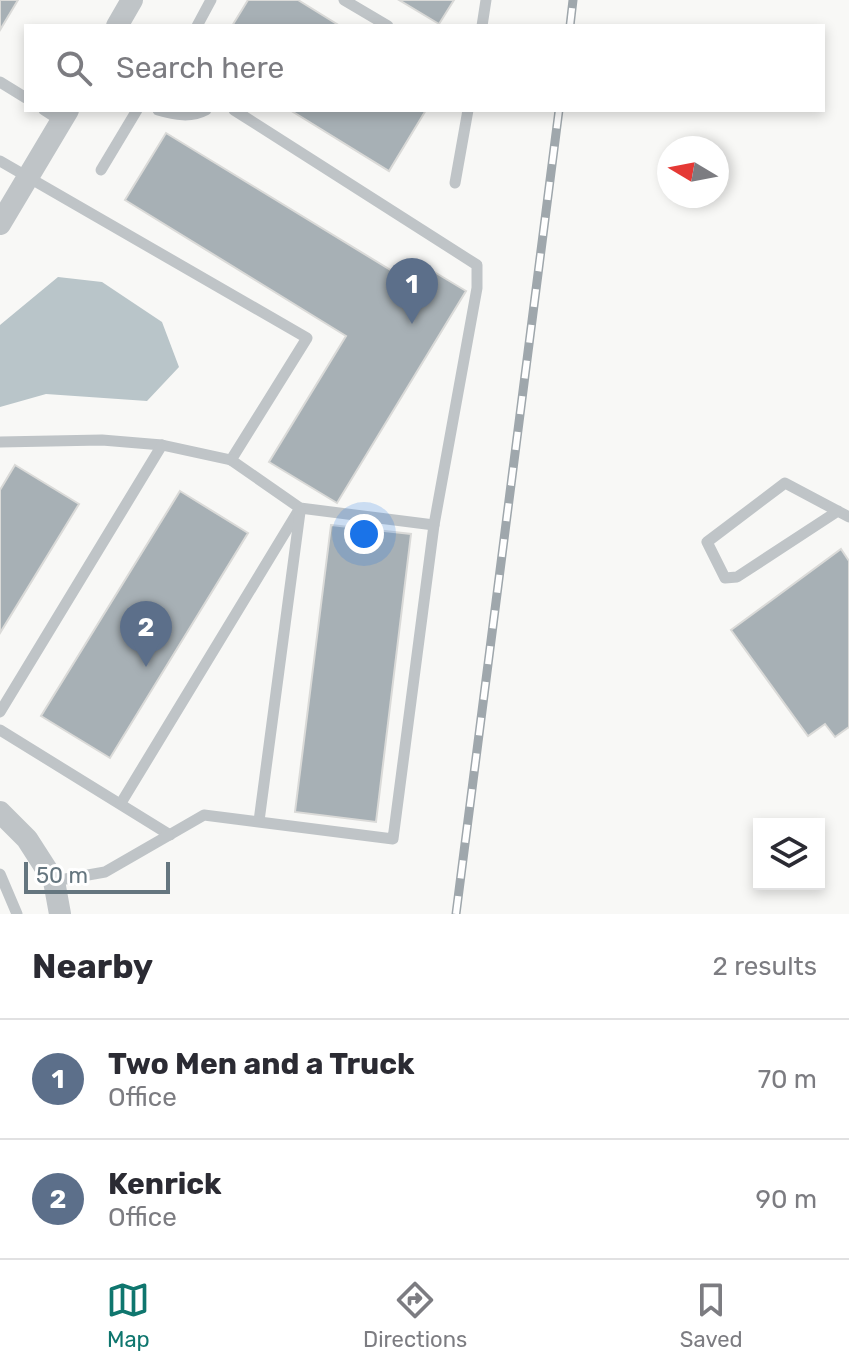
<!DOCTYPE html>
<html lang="en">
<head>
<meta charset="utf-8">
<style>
	:root { --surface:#fff; --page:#f2f2f3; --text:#2b2b33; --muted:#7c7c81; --line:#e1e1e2; --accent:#0f766e }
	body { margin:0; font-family:Rubik,sans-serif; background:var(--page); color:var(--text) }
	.controls { position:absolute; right:24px; bottom:24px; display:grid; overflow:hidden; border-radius:0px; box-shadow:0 4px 12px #0003 }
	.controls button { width:72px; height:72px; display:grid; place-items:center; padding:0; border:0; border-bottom:2px solid var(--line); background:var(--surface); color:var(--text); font:40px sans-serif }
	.compass { position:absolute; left:657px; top:136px; width:72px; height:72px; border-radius:50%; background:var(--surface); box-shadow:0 4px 12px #0003; rotate:280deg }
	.scale { position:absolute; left:24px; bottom:20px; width:146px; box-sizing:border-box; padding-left:8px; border:4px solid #65767f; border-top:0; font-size:22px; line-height:28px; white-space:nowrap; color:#65767f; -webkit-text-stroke:6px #fff; paint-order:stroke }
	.you { position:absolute; left:364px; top:534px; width:28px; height:28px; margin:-20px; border:6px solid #fff; border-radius:50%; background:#1a73e8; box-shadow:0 0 0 12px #1a73e833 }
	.badge { display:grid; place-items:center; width:52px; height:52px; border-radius:50%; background:var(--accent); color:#fff; font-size:26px; font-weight:700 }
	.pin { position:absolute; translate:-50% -66px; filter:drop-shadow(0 2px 4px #0008) }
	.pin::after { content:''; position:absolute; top:42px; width:28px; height:24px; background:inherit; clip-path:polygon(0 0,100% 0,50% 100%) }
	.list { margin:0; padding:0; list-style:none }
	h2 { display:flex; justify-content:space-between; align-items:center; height:104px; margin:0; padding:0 32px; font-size:34px }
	h2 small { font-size:26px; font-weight:400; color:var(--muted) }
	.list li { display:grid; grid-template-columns:52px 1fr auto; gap:24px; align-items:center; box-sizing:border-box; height:120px; padding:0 32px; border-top:2px solid var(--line) }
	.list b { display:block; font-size:30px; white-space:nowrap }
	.list p { margin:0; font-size:26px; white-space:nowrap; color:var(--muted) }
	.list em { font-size:26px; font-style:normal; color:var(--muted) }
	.icon { flex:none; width:44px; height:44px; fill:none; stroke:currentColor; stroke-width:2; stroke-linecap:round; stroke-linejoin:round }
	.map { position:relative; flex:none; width:849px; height:914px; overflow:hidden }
	.search { position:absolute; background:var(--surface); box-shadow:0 4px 12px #0003; left:24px; right:24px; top:24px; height:88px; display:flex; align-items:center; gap:20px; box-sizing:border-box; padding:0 28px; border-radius:0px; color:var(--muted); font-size:30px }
	.sheet { height:344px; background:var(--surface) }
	nav { display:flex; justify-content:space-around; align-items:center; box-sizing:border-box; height:112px; border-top:2px solid var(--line); background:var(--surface); font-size:22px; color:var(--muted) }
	nav a { display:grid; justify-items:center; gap:4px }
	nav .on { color:var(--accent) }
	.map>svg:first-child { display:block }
</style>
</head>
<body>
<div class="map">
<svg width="849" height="914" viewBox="0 0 849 914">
	<rect width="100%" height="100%" fill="#f8f8f6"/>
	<polygon fill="#b9c5c9" points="58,277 102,282 162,322 179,367 147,401 46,394 0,407 0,325"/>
	<g fill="#a7b0b5" stroke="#dadad8" stroke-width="2">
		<polygon points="0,0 18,0 0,30"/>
		<polygon points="248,0 298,0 340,26 232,26"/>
		<polygon points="399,0 454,0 439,24"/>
		<polygon points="290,110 426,110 389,171"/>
		<polygon points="166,133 420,288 431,270 466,291 337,503 269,462 346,336 125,200"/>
		<polygon points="15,465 79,504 0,633 0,490"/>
		<polygon points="180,491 248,533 110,758 41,716"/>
		<polygon points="331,525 411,534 376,822 295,812"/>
		<polygon points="841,549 849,561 849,727 835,737 825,724 808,736 731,630"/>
	</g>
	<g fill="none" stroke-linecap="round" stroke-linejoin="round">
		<g stroke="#bfc4c7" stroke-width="11">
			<polyline points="344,0 388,26"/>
			<polyline points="197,26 211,0"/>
			<polyline points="482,26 486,0"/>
			<polyline points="0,82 26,98"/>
			<polyline points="44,110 61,121"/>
			<path d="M158,110C175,115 191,118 206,110"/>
			<polyline points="0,161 307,338 231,460"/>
			<polyline points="101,170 137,110"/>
			<polyline points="455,183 468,110"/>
			<polyline points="0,442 102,440 162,445 231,460 300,508 434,525"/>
			<polyline points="838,511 737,577 725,578 707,542 785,483 849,517"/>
			<polyline points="0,712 162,445"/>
			<polyline points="0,730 170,835"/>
			<polyline points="121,803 300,508"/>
			<polyline points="259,821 300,512"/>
			<polyline points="0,874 17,914"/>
			<polyline points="54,881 105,872 204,815 393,839 434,525 477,288 477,265 234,110"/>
		</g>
		<g stroke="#bfc4c7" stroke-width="22">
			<polyline points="117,26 132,0"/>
			<polyline points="0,224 68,110"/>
			<polyline points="0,812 27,839 54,881 60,914"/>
		</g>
		<defs>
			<g id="rail">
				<polyline points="570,26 573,0"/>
				<polyline points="456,914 559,110"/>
			</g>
		</defs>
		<use href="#rail" stroke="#9fa7ac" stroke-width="9"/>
		<use href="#rail" stroke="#fff" stroke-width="6" stroke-dasharray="18" stroke-linecap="butt"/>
	</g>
</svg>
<div class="controls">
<button><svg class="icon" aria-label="layers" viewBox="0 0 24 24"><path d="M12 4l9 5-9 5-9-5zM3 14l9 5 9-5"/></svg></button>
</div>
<svg class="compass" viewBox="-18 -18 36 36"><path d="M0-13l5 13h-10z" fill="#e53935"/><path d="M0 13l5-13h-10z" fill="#7c7c81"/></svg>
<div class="scale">50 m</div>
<div class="you"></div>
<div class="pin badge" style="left:412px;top:324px;background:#5c6f8a">1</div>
<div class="pin badge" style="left:146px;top:667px;background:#5c6f8a">2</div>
<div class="search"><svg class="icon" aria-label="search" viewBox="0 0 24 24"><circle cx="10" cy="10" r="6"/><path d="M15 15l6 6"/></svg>Search here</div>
</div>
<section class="sheet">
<h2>Nearby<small>2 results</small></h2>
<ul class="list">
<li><span class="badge" style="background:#5c6f8a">1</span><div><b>Two Men and a Truck</b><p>Office</p></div><em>70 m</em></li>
<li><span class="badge" style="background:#5c6f8a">2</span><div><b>Kenrick</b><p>Office</p></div><em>90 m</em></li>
</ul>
</section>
<nav>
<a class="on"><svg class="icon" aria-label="map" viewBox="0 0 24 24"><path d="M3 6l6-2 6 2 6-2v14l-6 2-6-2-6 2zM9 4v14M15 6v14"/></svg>Map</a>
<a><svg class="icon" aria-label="directions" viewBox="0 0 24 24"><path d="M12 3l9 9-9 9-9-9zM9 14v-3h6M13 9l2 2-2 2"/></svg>Directions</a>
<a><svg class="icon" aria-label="saved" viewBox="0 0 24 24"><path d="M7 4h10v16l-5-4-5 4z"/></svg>Saved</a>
</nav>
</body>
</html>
